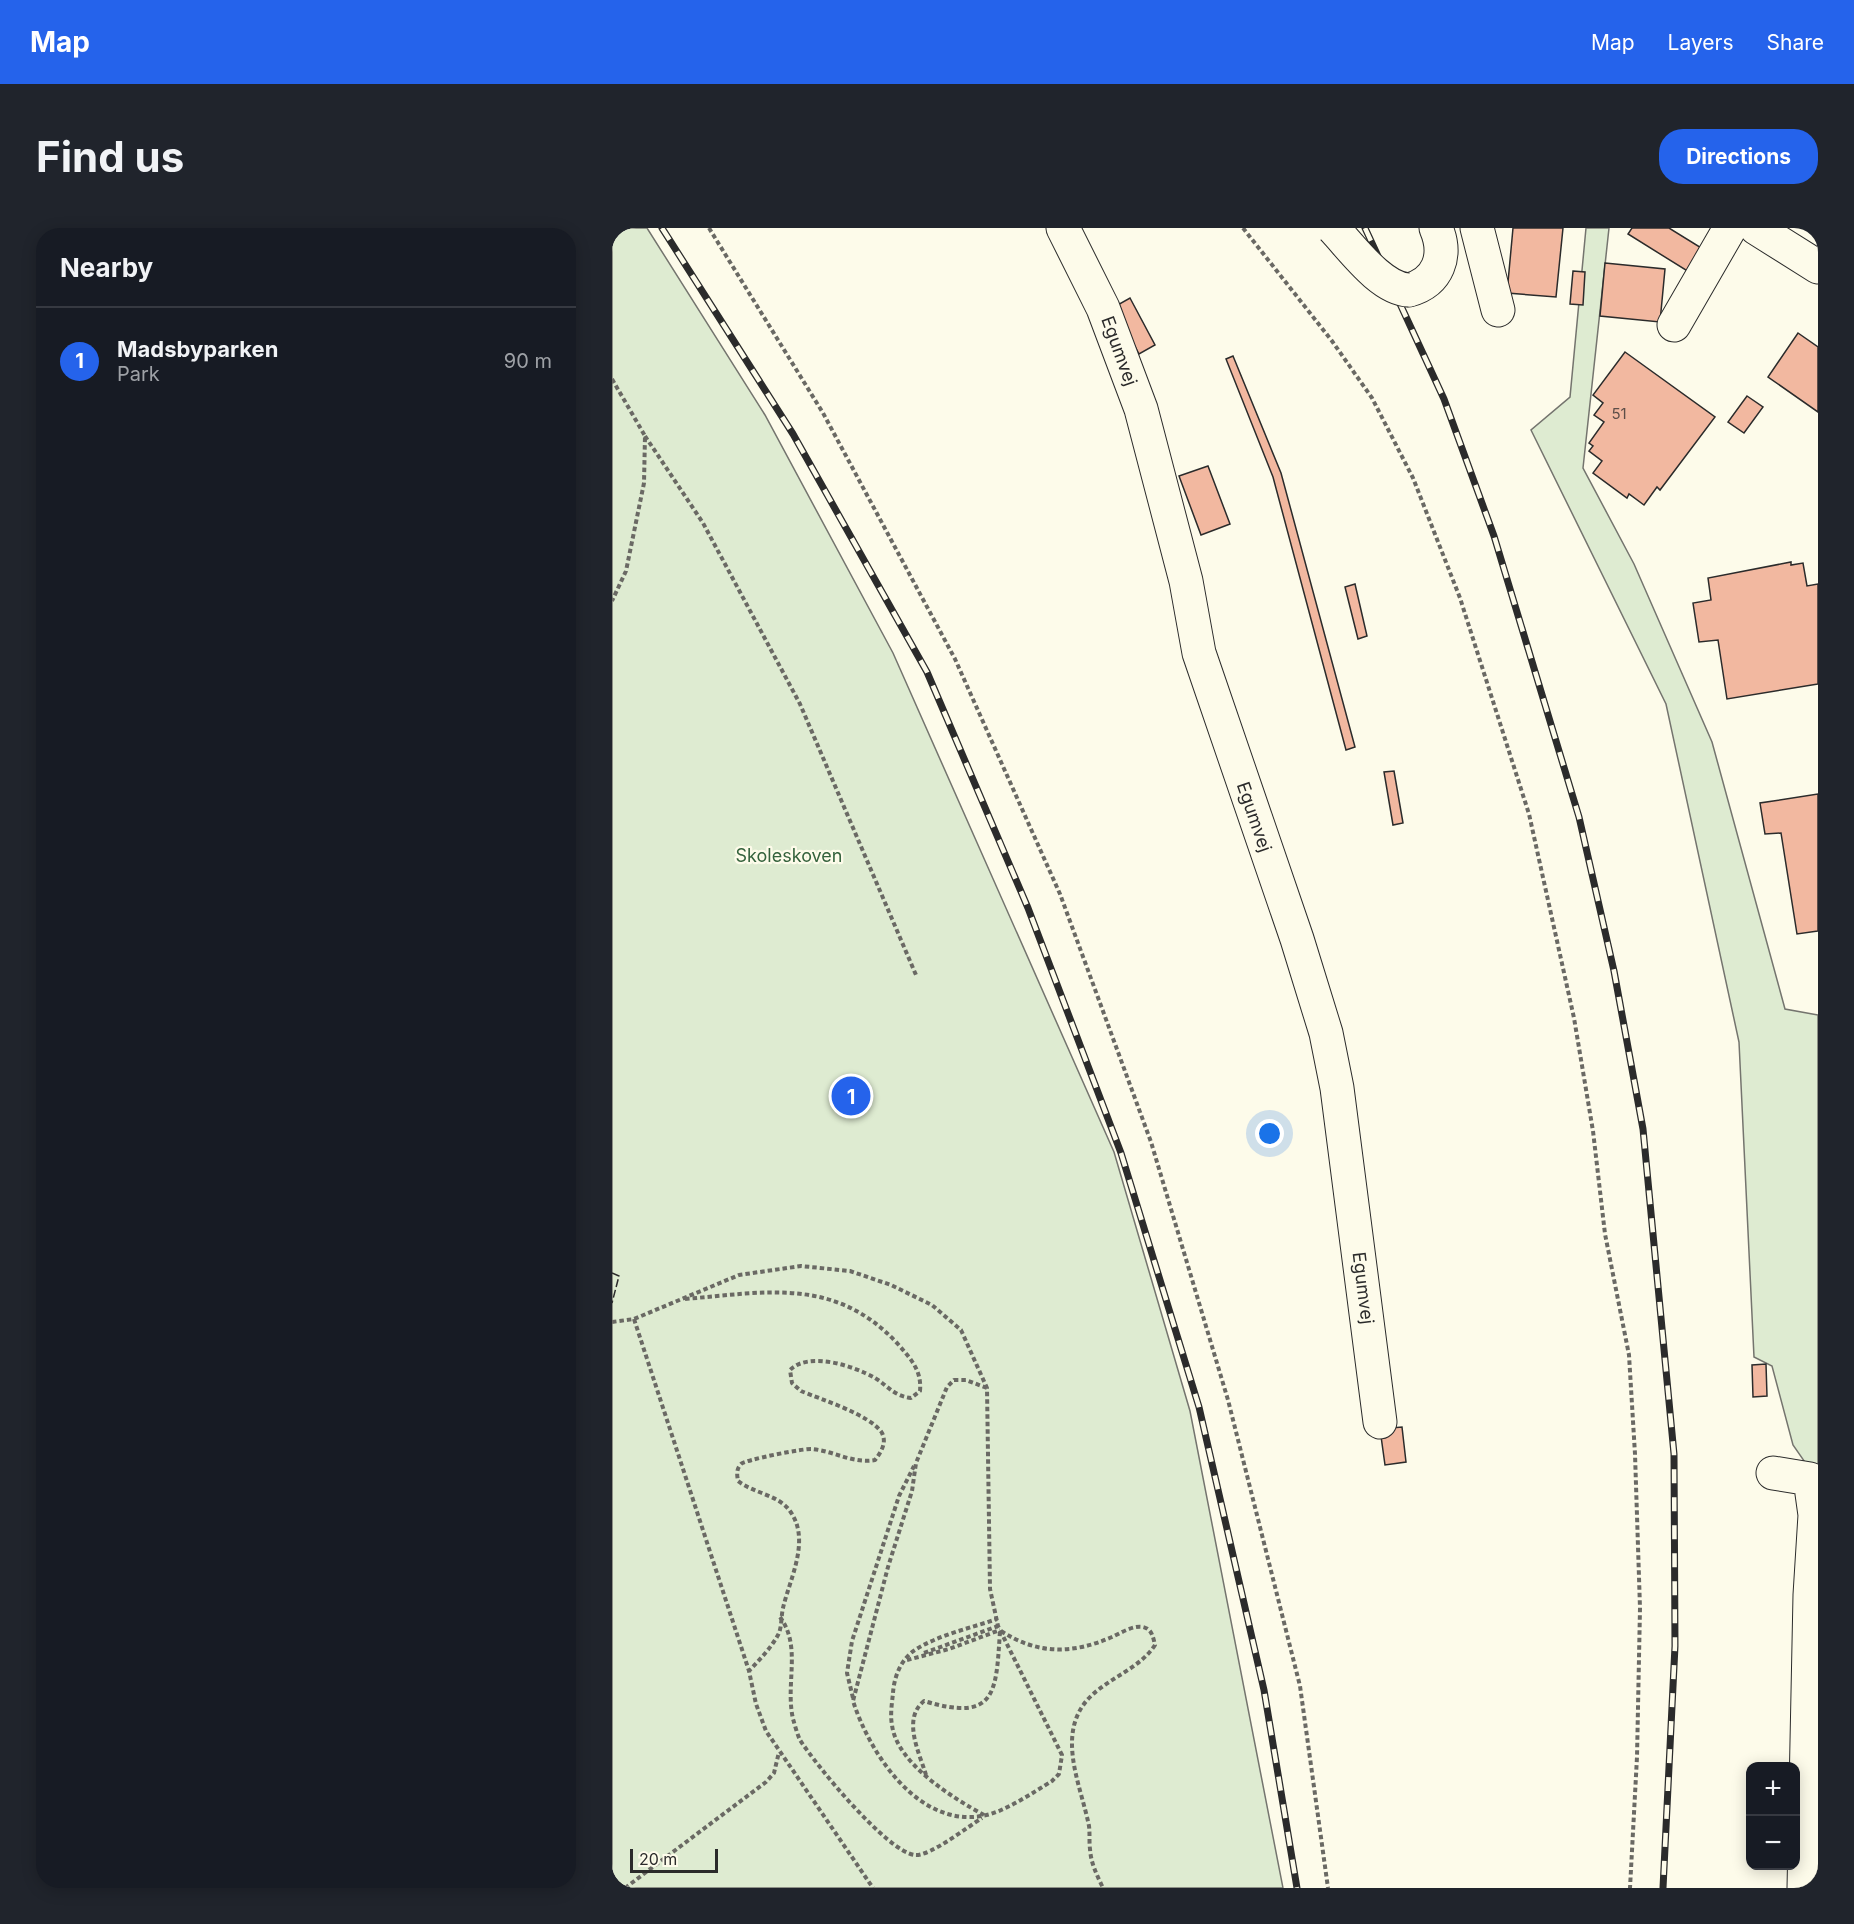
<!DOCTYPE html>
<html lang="en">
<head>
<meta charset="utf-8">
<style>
	:root { --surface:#171b24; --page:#20242c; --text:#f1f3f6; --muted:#9ea1a6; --line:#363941; --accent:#2563eb }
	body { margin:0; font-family:Inter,sans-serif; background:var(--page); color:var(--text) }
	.controls { position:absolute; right:18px; bottom:18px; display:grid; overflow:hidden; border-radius:12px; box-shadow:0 3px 15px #0003 }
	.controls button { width:54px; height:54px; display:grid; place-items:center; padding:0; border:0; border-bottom:2px solid var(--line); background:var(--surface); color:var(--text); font:30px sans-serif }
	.scale { position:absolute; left:18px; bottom:15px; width:88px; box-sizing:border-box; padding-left:6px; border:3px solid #2b2b2b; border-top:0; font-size:16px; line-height:21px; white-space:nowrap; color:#2b2b2b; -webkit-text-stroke:4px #fdfbea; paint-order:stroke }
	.you { position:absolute; left:658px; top:906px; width:21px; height:21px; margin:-15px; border:4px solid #fff; border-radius:50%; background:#1a73e8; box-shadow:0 0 0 9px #1a73e833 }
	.badge { display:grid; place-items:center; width:39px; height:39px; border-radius:50%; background:var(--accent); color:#fff; font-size:20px; font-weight:700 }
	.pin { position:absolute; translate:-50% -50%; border:3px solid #fff; box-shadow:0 2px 6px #0006 }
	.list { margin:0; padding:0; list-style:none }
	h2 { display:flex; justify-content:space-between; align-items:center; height:78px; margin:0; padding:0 24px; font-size:26px }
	h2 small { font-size:20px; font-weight:400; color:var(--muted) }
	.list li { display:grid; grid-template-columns:39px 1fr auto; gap:18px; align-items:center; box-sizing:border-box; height:108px; padding:0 24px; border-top:2px solid var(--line) }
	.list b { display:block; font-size:22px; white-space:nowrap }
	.list p { margin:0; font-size:20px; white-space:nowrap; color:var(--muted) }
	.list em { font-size:20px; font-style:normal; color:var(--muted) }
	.map { position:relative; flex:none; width:1206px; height:1660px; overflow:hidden; border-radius:24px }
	header { display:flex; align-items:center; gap:36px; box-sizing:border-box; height:84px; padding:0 30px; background:var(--accent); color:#fff }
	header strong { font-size:28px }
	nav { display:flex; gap:33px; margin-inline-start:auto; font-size:21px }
	.intro { display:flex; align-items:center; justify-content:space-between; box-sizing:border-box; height:144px; padding:0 36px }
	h1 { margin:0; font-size:42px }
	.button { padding:15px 27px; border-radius:24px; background:var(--accent); color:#fff; font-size:21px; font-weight:700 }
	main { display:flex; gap:36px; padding:0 36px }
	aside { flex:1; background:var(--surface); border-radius:24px; box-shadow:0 3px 15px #0003 }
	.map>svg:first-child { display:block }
</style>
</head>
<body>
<header>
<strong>Map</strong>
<nav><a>Map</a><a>Layers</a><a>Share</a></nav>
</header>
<div class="intro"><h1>Find us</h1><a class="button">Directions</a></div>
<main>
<aside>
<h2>Nearby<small></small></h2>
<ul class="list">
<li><span class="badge">1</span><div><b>Madsbyparken</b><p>Park</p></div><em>90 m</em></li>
</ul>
</aside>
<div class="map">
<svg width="1206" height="1660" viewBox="0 0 1206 1660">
	<rect width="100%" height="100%" fill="#fdfbea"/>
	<g fill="#deebd1" stroke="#74746e" stroke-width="1.5">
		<polygon points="0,0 35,0 153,187 281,425 502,924 578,1183 671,1660 0,1660"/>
		<polygon points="974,0 997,0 971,240 1022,336 1100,514 1173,781 1206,787 1206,1253 1181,1217 1160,1138 1142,1129 1127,814 1054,476 919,202 958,169"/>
	</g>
	<g fill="#f2b8a0" stroke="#2b2b2b" stroke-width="1.5">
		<polygon points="901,0 951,0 944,69 895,65"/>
		<polygon points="1020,0 1057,0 1091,21 1077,44 1016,6"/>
		<polygon points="993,35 1053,41 1048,94 988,88"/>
		<polygon points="961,43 973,44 971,77 958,76"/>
		<polygon points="518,70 543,117 527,126 502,79"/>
		<polygon points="1186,105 1206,119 1206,184 1156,149"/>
		<polygon points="1013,124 1103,189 1048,262 1045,259 1032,277 1017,266 1015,270 981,245 990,233 977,223 981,218 977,215 992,194 982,187 991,175 981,167"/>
		<polygon points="621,128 669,245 743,519 734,522 661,249 614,131"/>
		<polygon points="1135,168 1151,179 1132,205 1116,194"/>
		<polygon points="596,238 618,296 589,307 567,248"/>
		<polygon points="1179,334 1179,337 1191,335 1195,358 1206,356 1206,456 1115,471 1106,412 1087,414 1081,375 1099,372 1096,350"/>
		<polygon points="743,356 755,408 746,411 733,359"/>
		<polygon points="782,543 791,595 781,597 772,544"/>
		<polygon points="1206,566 1206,703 1185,706 1169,605 1153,606 1148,575"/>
		<polygon points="1154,1136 1155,1168 1141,1169 1140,1137"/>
		<polygon points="790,1199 794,1234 773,1237 768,1201"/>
	</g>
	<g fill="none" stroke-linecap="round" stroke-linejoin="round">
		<defs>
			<g id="minor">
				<polyline points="451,0 491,80 529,181 574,353 587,425 685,711 714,805 725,860 768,1194"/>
				<polyline points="865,0 886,82"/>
				<polyline points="1144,0 1206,39"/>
				<path d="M797,62C826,54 836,28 824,0"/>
				<polyline points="1062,97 1118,0"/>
				<polyline points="1161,1245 1198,1251 1203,1287 1198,1367 1192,1660"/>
			</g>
		</defs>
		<use href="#minor" stroke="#2b2b2b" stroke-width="35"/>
		<g stroke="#6a6964" stroke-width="4" stroke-dasharray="4.5 3" stroke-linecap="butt">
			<polyline points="97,0 211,185 343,431 448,666 539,914 616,1172 688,1458 716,1660"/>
			<polyline points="631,0 720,113 760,170 801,250 848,370 917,586 962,790 981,903 993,1006 1017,1127 1023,1226 1028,1380 1025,1529 1018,1660"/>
			<polyline points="0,151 33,208 32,255 14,343 0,373"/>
			<polyline points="33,208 91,295 188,476 304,747"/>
			<path d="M73,1071C155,1064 223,1049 285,1115C298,1130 310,1142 308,1163L299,1170C282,1168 276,1158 263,1150C242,1138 197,1123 178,1142L180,1155L189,1163C208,1171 259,1187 270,1205C275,1215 269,1224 263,1232C241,1236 222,1223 200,1221C193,1220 132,1232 129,1236C124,1241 125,1247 126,1253C141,1265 167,1267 178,1283C199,1312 178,1350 171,1380C169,1388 170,1400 166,1407C159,1420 148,1431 137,1443"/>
			<polyline points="22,1091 137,1443 144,1476 154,1503 261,1660"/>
			<path d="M0,1094L22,1091L127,1047L189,1038L238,1043L279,1057L320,1077L349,1102L375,1160L378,1361L386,1398L450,1527L447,1546L440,1553C422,1564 391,1585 370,1588C306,1599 258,1526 241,1473L276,1339L300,1263L304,1235L335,1159L342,1152H354L375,1160"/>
			<path d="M168,1389C190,1419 173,1455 181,1491C183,1497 185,1506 188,1512C204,1537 275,1624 303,1627C317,1629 357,1598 370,1590"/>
			<path d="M389,1403C426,1427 461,1426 500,1409C509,1405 521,1397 531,1399C540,1401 541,1409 543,1417C528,1440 499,1449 479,1468C442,1504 469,1557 477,1598C478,1606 477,1614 478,1621C479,1636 485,1647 491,1660"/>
			<polyline points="312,1425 386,1398"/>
			<polyline points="295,1432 337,1421 388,1402"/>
			<polyline points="241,1470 235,1445 240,1413 287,1268 302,1238"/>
			<path d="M314,1547C307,1524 290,1491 312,1473C385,1495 384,1464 388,1403"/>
			<path d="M372,1587C341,1570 285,1536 280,1497C278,1487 280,1475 281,1465C282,1449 289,1431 303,1422C326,1407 359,1400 385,1391"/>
			<polyline points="13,1660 154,1554 162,1545 167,1524"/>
		</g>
		<use href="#minor" stroke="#fdfbea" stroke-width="33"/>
		<defs>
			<g id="rail">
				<polyline points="50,0 181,206 315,444 416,680 509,925 587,1179 652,1462 685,1660"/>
				<polyline points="753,0 832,171 882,308 967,589 1002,743 1031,901 1062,1226 1063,1418 1051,1660"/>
			</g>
		</defs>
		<use href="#rail" stroke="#2b2b2b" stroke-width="7"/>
		<use href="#rail" stroke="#fdfbea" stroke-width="4.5" stroke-dasharray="14" stroke-linecap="butt"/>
		<defs>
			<path id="minor-bridge" d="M721,0C740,20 769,61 797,62"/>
		</defs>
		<use href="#minor-bridge" stroke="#2b2b2b" stroke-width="35" stroke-linecap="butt"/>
		<use href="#minor-bridge" stroke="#fdfbea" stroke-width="33"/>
		<polyline stroke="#2b2b2b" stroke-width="1.5" stroke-dasharray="8 3" stroke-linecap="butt" points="0,1045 7,1048 0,1075"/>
	</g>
	<g text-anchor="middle" stroke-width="4.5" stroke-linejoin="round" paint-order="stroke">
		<g font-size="15" fill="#5d4e48">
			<text x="1007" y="191">51</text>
		</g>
		<g font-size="18" fill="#2b2b2b" stroke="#fdfbea">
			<text transform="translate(507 123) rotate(70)" y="6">Egumvej</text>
			<text transform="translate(642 589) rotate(71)" y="6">Egumvej</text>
			<text transform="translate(751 1060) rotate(83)" y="6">Egumvej</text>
		</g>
		<g font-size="18" fill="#34623c" stroke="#fdfbea">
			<text x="177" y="634">Skoleskoven</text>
		</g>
	</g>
</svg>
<div class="controls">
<button>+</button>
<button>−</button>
</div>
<div class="scale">20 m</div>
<div class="you"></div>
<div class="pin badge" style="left:239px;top:868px">1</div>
</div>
</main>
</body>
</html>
